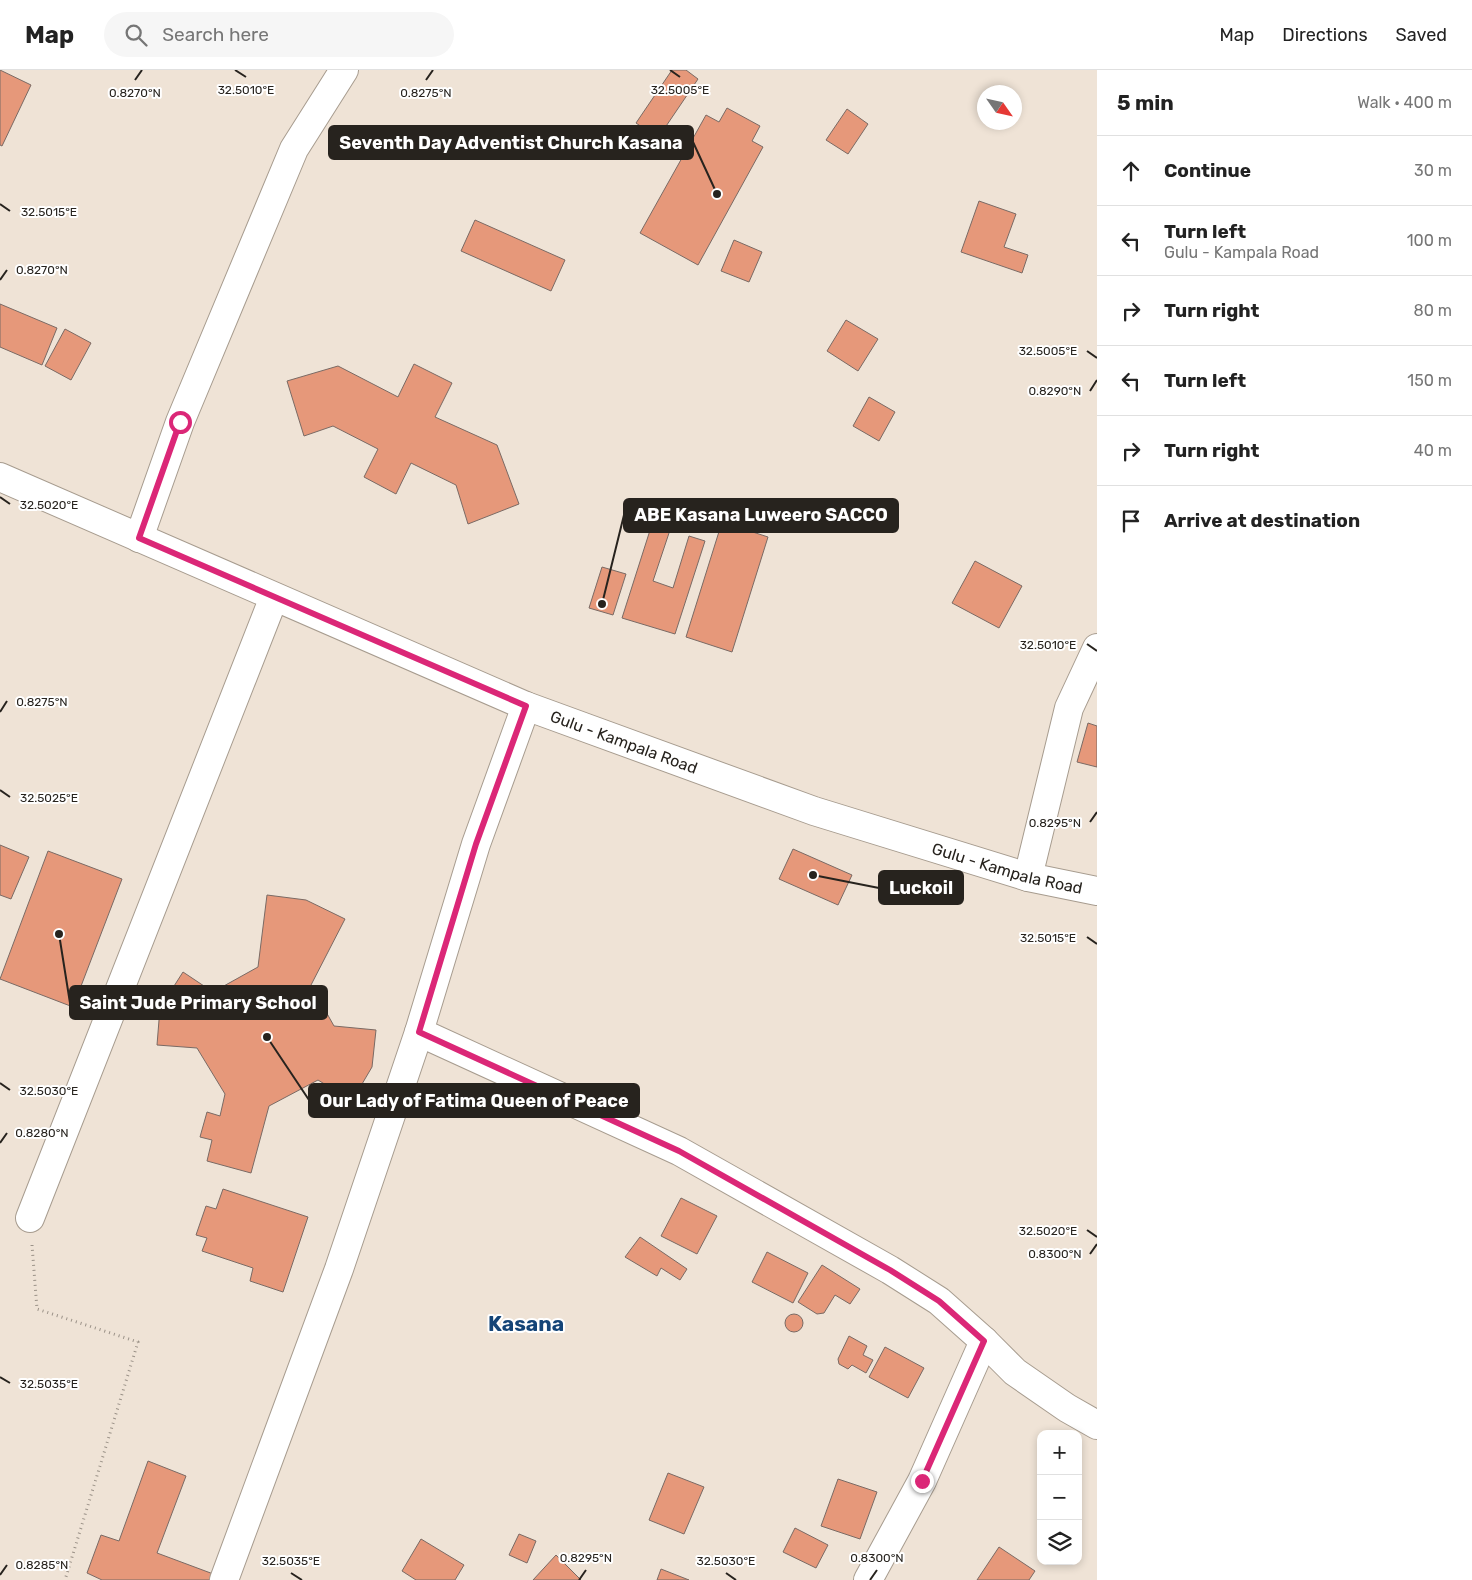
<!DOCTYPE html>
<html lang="en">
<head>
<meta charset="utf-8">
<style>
	:root { --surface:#fff; --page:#f6f6f6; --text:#222; --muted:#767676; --line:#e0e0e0 }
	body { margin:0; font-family:Rubik,sans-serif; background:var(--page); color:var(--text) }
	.controls { position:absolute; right:15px; bottom:15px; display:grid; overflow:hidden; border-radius:10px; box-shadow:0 2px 8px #0003 }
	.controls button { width:45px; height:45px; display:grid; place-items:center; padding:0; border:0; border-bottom:1px solid var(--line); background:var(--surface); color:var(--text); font:25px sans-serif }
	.compass { position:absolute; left:977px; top:15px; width:45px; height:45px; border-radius:50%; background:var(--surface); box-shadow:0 2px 8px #0003; rotate:124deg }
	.stop { position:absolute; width:15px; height:15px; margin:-11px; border:4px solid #db2777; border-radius:50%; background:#fff }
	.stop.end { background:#db2777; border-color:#fff; box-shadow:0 1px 5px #0008 }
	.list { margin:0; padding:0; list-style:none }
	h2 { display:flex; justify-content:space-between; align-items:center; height:65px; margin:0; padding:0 20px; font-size:21px }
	h2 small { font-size:16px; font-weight:400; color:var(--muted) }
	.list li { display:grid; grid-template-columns:32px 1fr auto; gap:15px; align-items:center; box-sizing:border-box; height:70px; padding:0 20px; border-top:1px solid var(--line) }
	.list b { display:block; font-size:19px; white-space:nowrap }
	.list p { margin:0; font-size:16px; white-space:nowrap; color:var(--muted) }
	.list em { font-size:16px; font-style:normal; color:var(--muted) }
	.icon { flex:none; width:28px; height:28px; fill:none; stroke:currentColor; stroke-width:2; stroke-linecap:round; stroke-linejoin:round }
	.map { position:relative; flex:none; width:1097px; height:1510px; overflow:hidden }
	header { display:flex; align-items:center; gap:30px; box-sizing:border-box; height:70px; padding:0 25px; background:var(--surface); border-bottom:1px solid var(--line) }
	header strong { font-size:24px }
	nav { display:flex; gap:28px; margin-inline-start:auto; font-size:18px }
	.search { width:350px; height:45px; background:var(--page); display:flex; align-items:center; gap:12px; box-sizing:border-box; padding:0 18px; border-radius:28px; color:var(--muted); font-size:19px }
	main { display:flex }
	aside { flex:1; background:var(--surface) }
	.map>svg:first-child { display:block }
</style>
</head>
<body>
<header>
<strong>Map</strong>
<div class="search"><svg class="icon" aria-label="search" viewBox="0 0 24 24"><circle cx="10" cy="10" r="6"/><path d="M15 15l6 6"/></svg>Search here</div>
<nav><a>Map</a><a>Directions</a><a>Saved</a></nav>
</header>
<main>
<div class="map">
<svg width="1097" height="1510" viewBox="0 0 1097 1510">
	<rect width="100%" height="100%" fill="#efe3d6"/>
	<g fill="#e6987a" stroke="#7a6a64">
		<polygon points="0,0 31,15 2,76 0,75"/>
		<polygon points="672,0 686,0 698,9 658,68 636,53"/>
		<polygon points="727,38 760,56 752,71 763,77 698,195 640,163 706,45 719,52"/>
		<polygon points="847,39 868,54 848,84 826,70"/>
		<polygon points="979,131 1016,144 1004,177 1028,185 1022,203 961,182"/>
		<polygon points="475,150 565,190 551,221 461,181"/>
		<polygon points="734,170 762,182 749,212 721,201"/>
		<polygon points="0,234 57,258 42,295 0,277"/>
		<polygon points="846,250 878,269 858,301 827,281"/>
		<polygon points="65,259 91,273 71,310 45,296"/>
		<polygon points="414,294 452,313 435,347 497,375 519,434 468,454 456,415 411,393 396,424 364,407 378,379 333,356 304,366 287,311 338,296 398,327"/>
		<polygon points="869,327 895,342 879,371 853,356"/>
		<polygon points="722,452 768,467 732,582 686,567"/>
		<polygon points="652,454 670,460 653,511 673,518 689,466 705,471 675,564 622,548"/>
		<polygon points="975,491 1022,516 999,558 952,533"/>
		<polygon points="602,497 626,504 613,545 589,538"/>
		<polygon points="1088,653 1097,656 1097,697 1077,692"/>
		<polygon points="0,775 29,787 11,829 0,825"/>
		<polygon points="793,779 852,805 838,835 779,809"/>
		<polygon points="48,781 122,809 73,937 0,909"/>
		<polygon points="267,825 306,830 345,849 311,915 334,956 376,960 372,997 352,1031 318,1010 269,1036 251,1103 207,1091 212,1070 200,1067 207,1042 220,1046 225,1024 197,978 157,975 160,938 183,902 213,922 258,897"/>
		<polygon points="223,1119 308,1147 283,1222 250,1211 253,1198 202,1181 207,1168 196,1165 206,1136 216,1139"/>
		<polygon points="681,1128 717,1146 697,1184 661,1166"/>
		<polygon points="640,1167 687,1199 680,1210 661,1198 657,1206 625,1187"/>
		<polygon points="767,1182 808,1203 793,1233 752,1212"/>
		<polygon points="822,1195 860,1219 850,1234 835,1225 824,1243 817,1244 798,1232"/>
		<circle cx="794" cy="1253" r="9"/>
		<polygon points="849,1266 867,1276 863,1285 873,1290 866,1303 852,1295 848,1299 839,1294 838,1289"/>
		<polygon points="885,1277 924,1298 908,1328 869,1307"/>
		<polygon points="148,1391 186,1406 157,1483 216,1505 214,1510 102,1510 87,1503 101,1465 119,1471"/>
		<polygon points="668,1403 704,1417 684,1464 649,1450"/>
		<polygon points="838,1409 877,1422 860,1469 821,1456"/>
		<polygon points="795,1458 828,1475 816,1498 783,1482"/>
		<polygon points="519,1464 536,1471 527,1493 509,1485"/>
		<polygon points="421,1469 464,1495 455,1510 416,1510 402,1501"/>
		<polygon points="999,1477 1035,1501 1029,1510 977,1510"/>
		<polygon points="556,1485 581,1510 533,1510"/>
		<polygon points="661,1499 689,1510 657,1510"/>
	</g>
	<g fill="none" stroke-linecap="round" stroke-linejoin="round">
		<defs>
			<g id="minor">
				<polyline points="139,468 180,352 294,79 344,0"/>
				<polyline points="1028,807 1069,638 1097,578"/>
				<polyline points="419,962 679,1081 890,1200 939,1231 984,1271 1015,1302 1067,1338 1097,1355"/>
				<polyline points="30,1148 274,527"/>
				<polyline points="224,1510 339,1199 419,962 476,774 526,636"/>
				<polyline points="868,1510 922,1411 984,1271"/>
			</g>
			<g id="major">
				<path id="s1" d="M0,407L526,636L814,741L1028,807L1097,821"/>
			</g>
		</defs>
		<use href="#minor" stroke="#a79c8f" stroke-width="30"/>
		<use href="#major" stroke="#a79c8f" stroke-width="30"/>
		<polyline stroke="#9b9288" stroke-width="3" stroke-dasharray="1 4" stroke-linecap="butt" points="32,1175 37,1239 138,1272 65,1510"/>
		<use href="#minor" stroke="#fff" stroke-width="28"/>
		<use href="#major" stroke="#fff" stroke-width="28"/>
	</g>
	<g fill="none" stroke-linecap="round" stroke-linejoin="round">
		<polyline stroke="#db2777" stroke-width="6" points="180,352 139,468 526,636 476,774 419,962 679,1081 890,1200 939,1231 984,1271 922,1411"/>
	</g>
	<path fill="none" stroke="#27231e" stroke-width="2" d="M235,0L246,7M670,0L680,7M135,10L142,0M426,10L433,0M0,134L10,141M0,210L7,200M1087,281L1097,288M1090,321L1097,310M0,427L10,434M1087,574L1097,581M0,642L7,631M0,720L10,727M1090,752L1097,742M1087,867L1097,874M0,1013L10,1020M0,1073L7,1063M1087,1160L1097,1167M1090,1184L1097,1174M0,1307L10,1313M291,1503L302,1510M726,1503L736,1510M0,1505L7,1495M579,1510L586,1500M870,1510L877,1500"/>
	<g text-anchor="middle" stroke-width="4" stroke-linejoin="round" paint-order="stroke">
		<g font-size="16" fill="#27231e" stroke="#fff">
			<text dy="6" stroke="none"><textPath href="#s1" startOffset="678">Gulu - Kampala Road</textPath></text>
			<text dy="6" stroke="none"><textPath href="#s1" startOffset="1082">Gulu - Kampala Road</textPath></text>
		</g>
		<g font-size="21" font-weight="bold" fill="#144477" stroke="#fff">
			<text x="526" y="1261">Kasana</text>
		</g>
	</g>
	<g font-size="12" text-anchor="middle" fill="#27231e" stroke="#fff" stroke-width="4" stroke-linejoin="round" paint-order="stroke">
		<text x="246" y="24">32.5010°E</text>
		<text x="680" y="24">32.5005°E</text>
		<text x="135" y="27">0.8270°N</text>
		<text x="426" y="27">0.8275°N</text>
		<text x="49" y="146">32.5015°E</text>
		<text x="42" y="204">0.8270°N</text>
		<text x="1048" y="285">32.5005°E</text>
		<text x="1055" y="325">0.8290°N</text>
		<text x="49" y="439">32.5020°E</text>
		<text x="1048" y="579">32.5010°E</text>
		<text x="42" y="636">0.8275°N</text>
		<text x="49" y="732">32.5025°E</text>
		<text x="1055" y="757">0.8295°N</text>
		<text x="1048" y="872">32.5015°E</text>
		<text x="49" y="1025">32.5030°E</text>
		<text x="42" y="1067">0.8280°N</text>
		<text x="1048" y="1165">32.5020°E</text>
		<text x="1055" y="1188">0.8300°N</text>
		<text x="49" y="1318">32.5035°E</text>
		<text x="586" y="1492">0.8295°N</text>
		<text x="877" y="1492">0.8300°N</text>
		<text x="291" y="1495">32.5035°E</text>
		<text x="726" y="1495">32.5030°E</text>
		<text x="42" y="1499">0.8285°N</text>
	</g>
	<path fill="none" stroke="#27231e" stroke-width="2" d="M717 124L693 72M602 534L624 445M813 805L879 818M59 864L70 933M267 967L309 1030"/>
	<g fill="#27231e" stroke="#fff" stroke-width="2">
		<circle cx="717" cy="124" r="5"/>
		<circle cx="602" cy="534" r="5"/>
		<circle cx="813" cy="805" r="5"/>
		<circle cx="59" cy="864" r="5"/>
		<circle cx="267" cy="967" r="5"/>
	</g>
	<g fill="#27231e" stroke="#27231e" stroke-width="2">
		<rect x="329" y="56" width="364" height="33" rx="5"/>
		<rect x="624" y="429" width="274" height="33" rx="5"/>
		<rect x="879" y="801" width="84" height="33" rx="5"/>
		<rect x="70" y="916" width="257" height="33" rx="5"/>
		<rect x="309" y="1014" width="330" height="33" rx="5"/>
	</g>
	<g font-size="18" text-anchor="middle" font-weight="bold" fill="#fff">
		<text x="511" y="79">Seventh Day Adventist Church Kasana</text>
		<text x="761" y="451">ABE Kasana Luweero SACCO</text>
		<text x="921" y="824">Luckoil</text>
		<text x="198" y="939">Saint Jude Primary School</text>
		<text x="474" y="1037">Our Lady of Fatima Queen of Peace</text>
	</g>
</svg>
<div class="controls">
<button>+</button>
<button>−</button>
<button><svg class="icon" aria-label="layers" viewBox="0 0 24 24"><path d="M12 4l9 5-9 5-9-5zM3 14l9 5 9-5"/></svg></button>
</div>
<svg class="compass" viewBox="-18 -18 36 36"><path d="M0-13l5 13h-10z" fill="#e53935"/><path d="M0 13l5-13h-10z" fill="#767676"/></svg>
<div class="stop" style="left:180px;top:352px"></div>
<div class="stop end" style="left:922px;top:1411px"></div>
</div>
<aside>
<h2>5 min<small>Walk · 400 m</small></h2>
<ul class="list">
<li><svg class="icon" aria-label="ahead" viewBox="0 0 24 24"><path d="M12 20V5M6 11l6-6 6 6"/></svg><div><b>Continue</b></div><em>30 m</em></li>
<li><svg class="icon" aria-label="left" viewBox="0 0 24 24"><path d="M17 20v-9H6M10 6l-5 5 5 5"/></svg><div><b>Turn left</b><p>Gulu - Kampala Road</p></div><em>100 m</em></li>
<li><svg class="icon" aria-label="right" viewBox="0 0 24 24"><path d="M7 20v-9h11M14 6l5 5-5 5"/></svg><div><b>Turn right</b></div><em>80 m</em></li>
<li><svg class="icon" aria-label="left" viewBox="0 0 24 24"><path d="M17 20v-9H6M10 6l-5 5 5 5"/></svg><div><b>Turn left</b></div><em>150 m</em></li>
<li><svg class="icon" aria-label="right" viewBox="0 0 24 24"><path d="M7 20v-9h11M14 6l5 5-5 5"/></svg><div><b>Turn right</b></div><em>40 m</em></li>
<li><svg class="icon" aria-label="arrive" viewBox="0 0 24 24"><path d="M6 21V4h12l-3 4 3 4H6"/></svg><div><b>Arrive at destination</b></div></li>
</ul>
</aside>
</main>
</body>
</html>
